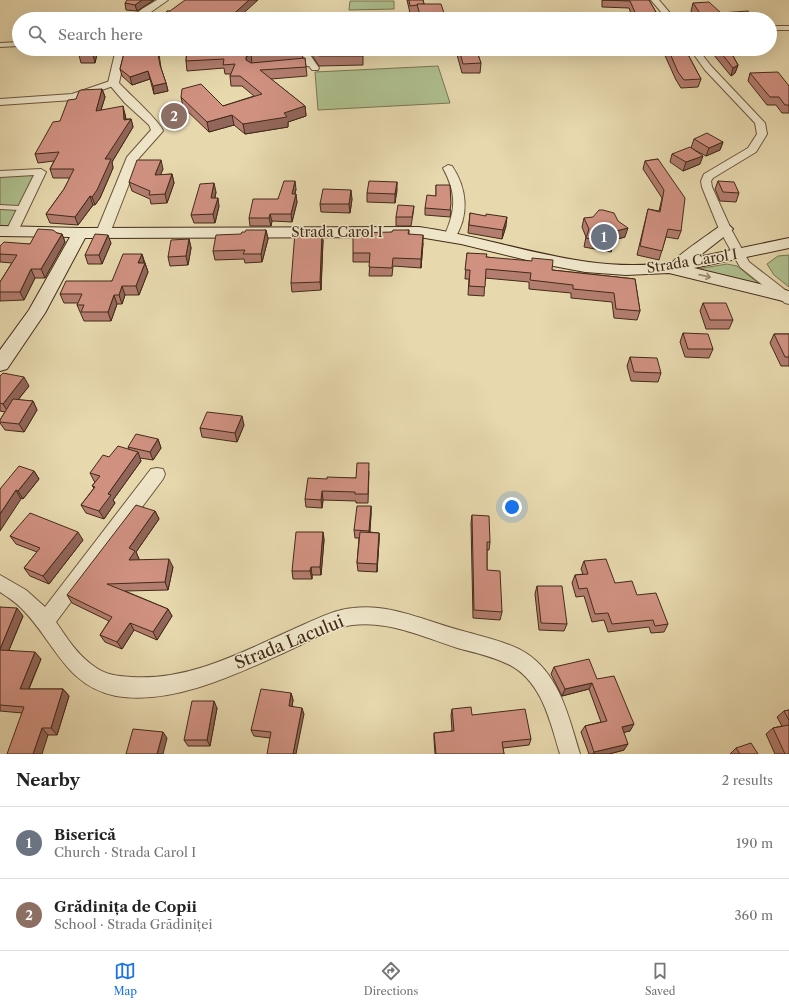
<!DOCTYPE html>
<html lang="en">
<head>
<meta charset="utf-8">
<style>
	:root { --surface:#fff; --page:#f6f6f6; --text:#222; --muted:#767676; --line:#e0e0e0; --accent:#1a73e8 }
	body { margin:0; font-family:"Libre Caslon Text",serif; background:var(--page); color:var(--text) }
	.you { position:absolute; left:512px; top:507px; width:14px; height:14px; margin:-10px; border:3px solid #fff; border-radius:50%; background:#1a73e8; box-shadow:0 0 0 6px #1a73e833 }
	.badge { display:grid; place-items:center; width:26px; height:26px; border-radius:50%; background:var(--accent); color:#fff; font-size:13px; font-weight:700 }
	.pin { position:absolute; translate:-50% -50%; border:2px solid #fff; box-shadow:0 1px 4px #0006 }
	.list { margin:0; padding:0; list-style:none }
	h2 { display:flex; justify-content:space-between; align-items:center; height:52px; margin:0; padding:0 16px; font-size:17px }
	h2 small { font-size:13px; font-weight:400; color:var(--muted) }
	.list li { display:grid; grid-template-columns:26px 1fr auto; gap:12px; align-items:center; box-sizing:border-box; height:72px; padding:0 16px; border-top:1px solid var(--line) }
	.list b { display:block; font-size:15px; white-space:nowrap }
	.list p { margin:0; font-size:13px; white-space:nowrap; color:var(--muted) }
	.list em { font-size:13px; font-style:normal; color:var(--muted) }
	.icon { flex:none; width:22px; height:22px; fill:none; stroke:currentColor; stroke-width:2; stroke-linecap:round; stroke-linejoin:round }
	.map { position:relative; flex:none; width:789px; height:754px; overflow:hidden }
	.search { position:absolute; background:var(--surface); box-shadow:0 4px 16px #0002; left:12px; right:12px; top:12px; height:44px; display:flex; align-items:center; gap:10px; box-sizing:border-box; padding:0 14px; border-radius:22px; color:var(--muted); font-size:15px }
	.sheet { height:196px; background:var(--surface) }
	nav { display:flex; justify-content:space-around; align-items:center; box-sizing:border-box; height:56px; border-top:1px solid var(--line); background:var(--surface); font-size:11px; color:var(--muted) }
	nav a { display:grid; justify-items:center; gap:2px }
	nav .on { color:var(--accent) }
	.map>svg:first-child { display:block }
</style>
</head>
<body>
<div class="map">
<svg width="789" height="754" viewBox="0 0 789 754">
	<rect width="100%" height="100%" fill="#e7d8ae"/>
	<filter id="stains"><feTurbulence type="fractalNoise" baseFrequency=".005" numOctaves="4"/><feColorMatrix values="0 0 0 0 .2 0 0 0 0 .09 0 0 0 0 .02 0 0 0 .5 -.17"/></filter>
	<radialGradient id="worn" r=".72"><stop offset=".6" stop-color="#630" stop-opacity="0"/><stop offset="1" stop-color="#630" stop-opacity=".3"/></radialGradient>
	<g fill="#afc08f" stroke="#797654">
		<polygon points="350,1 394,1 394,9 349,10"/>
		<polygon points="438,66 450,103 318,110 315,72"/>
		<polygon points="36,175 11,228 0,228 0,177"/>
		<polygon points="789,255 789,287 774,275 767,264 778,256"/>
		<polygon points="727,264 737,266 763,287 697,269"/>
	</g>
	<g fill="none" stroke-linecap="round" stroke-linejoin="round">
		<defs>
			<polygon id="pedestrian" points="0,205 19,206 23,208 19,210 0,209"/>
			<g id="minor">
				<polygon points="651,0 659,0 675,19 667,19"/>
				<rect x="770" y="26" width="19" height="4"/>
				<polygon points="19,42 19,46 0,47 0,43"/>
				<polygon points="298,49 306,49 319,68 318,70 312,70 309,66 285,67 284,65 285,63 306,61"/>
				<polygon points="690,49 698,49 711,66 765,123 767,134 756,152 713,178 711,181 712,187 731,229 749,262 789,293 789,304 785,303 740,267 719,229 702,187 701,181 704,174 748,148 757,134 755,123 705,70"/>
				<polygon points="113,80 117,83 116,85 73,100 0,105 0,99 72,94"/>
				<path d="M448,165L452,166C467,188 470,216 454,239H446L444,237C456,210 457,194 443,168Z"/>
				<polygon points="41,169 46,172 18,231 16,233 8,233 6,231 34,175 0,177 0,171"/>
				<path d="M157,468L163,469L165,474L163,479L56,622C67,638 78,656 95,667C106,675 118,676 131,677C190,681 244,651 296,628C314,620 333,610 353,608C390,603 428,622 463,631C484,637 508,642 526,653C560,675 569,718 580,754H560C550,721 542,682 510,665C494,657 477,653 461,649C426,638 389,620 352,625C331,628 311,640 292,649C241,672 174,706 116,696C66,686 55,643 24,611C17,603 9,598 0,592V575L26,590L45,607L151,469Z"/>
			</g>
			<g id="tertiary">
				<polygon points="157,0 168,0 141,19 130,19 142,9"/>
				<path d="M116,49H126L119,83C126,91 163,124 163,131L139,158L110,233L108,236L103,237L98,236L96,233L127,157L151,130L149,125L125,103L108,83Z"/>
			</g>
			<path id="secondary" d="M725,224L730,226L733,229L730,232L698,257L789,238V248L694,268L789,291V299L783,301L669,273L626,275L585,272L543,264L461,244L419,237L85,238L45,313L7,369L0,371V350L29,310L70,237L0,236V226L80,228L419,227C504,239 586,276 673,262C675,257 712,232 720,226Z"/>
		</defs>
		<use href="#pedestrian" stroke="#6c563e" stroke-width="2"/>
		<use href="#minor" stroke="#6c563e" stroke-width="2"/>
		<use href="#tertiary" stroke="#6c563e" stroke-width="2"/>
		<use href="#secondary" stroke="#432b18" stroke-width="2"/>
		<use href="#pedestrian" fill="#efe6ca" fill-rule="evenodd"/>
		<use href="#minor" fill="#efe6ca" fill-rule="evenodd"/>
		<use href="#tertiary" fill="#efe6ca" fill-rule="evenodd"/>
		<use href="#secondary" fill="#efe6ca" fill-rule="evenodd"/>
	</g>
	<g fill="#b37d6f" stroke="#432b18">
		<polygon points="154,0 137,11 126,10 125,3"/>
		<polygon points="407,0 423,0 424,4 446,19 418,19 417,13 410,13"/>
		<polygon points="602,0 649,0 660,19 633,19 629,8 602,7"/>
		<polygon points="693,3 721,13 754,19 697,19 691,11"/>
		<polygon points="167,11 237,19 146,19 163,16"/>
		<polygon points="98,49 95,63 81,63 79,55"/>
		<polygon points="125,49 184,49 182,54 159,54 161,68 166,83 168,91 154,94 150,79 132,85 122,76 120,69"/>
		<polygon points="187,49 302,50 303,59 305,58 307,76 271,79 305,106 306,116 288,122 288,127 245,134 234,125 209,132 183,107 181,97 223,106 254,96 242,86 231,86 230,76 231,74 225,74 224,68 187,71 186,61"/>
		<polygon points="308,49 361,49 363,56 363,65 319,66"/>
		<polygon points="442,49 476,49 481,63 480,73 462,73 456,51 443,51"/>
		<polygon points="662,49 685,49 701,79 698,87 681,88 676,80"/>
		<polygon points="709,49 729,49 738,65 735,73 731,76"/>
		<polygon points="750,73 789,86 789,113 782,113 776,105 767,105 748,81"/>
		<polygon points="102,89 105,97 101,110 125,114 126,119 131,119 133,127 112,162 113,168 100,198 95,205 93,205 78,225 50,223 46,214 64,189 70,178 53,178 50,169 54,161 38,163 35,154 60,121 76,99"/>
		<polygon points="694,139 723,142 720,150 706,156 691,148"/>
		<polygon points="672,154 700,164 683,171 670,162"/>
		<polygon points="658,159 681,231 678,239 666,237 659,260 637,255 648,209 659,211 662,198 643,169 645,161"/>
		<polygon points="163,169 160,175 172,174 174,183 167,203 151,204 150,199 132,191 129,182"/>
		<polygon points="718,181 739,193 736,202 720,201 715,189"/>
		<polygon points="397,182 395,203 367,202 367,193"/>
		<polygon points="436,185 451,211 450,217 425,215 425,208 436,196"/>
		<polygon points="296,189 295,194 297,202 292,222 272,221 271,226 250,226 249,218 278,199"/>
		<polygon points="216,192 215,198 219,206 215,223 194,223 191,215"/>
		<polygon points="352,199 350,213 321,212 320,204"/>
		<polygon points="414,206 413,214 411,226 396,226 396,217"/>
		<polygon points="470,213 506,226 502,239 468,233"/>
		<polygon points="584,218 625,237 614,240 611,252 584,247 586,237 582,227"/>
		<polygon points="266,230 268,239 262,262 245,263 244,259 215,260 213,251 241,234"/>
		<polygon points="409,230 409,234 423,243 421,268 393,266 392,276 369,276 370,262 353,262 353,253 385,233"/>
		<polygon points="57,233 62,234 65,242 45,278 35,278 24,300 0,301 0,282 12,263 0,262 0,246 30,244"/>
		<polygon points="189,239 191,248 188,265 170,266 168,257"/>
		<polygon points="323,240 321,290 292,292 291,283"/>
		<polygon points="111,243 102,264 88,264 85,255"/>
		<polygon points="467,253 552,270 635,279 640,311 637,320 614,318 612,302 571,298 571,293 529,289 529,282 485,278 484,296 468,295 469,279 465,279"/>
		<polygon points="142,254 148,272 139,295 125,295 122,304 117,304 111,321 84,321 77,305 78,303 64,303 60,294 112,281"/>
		<polygon points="703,303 733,320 729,329 706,329 700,311"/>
		<polygon points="683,333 713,349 709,358 685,357 680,342"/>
		<polygon points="774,334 789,334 789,366 781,366 770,343"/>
		<polygon points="630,357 661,373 658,382 631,381 627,366"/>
		<polygon points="0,376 29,386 18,400 33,401 37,410 24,432 5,430 0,423 0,420 5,412 0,411"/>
		<polygon points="244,425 237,442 202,437 200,428"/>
		<polygon points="158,439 161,448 153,460 140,458 141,461 113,500 115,503 104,519 86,513 81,505 94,488 92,486 95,482 94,481 90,473 109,457 129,449 128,447"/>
		<polygon points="34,471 39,479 23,499 0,489"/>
		<polygon points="369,471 368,503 356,503 356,501 323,500 322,508 306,507 305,499 327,479 356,478"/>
		<polygon points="371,506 371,514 370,532 379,533 379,541 377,572 358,571 357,563 359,538 355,538 354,530"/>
		<polygon points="155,511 159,519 136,552 139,559 138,560 173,567 168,590 125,591 168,609 172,616 157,640 134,630 122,649 105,642 100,635 109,621 72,603 67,595"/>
		<polygon points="472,515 490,542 489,550 487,550 487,570 502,612 500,620 473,618 471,523"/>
		<polygon points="323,532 324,540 321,575 312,575 312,579 293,579 292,571"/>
		<polygon points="10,536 83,540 49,584 30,576 24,568 37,552 16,544"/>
		<polygon points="584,561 615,583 637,595 668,624 664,632 651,633 649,627 608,632 604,620 592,622 584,596 576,597 572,583 575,575 583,574 581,569"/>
		<polygon points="537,586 567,624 564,631 539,630 535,594"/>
		<polygon points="0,607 23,616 9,650 41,659 29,689 63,689 69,696 57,735 48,735 22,713 0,711"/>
		<polygon points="554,667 597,679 630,731 623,732 624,750 609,754 589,754 581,732 585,726 601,722 589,689 562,696 551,674"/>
		<polygon points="291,693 293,700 292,706 304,714 270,738 254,736 251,730"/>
		<polygon points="217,708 210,746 188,746 184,740"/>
		<polygon points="452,709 472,715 531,739 529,745 503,748 504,754 435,754 434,739 434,733 452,731 451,715"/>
		<polygon points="789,710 789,754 775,754 766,734 773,728 782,726 777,717 784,711"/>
		<polygon points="736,748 758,754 730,754"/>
	</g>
	<g fill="#92665a" stroke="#432b18">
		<polygon points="142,0 154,0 137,11 135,5"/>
		<polygon points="249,0 258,0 237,19 228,19"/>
		<polygon points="94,49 98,49 95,63 93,55"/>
		<polygon points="181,49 184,49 182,54"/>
		<polygon points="251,54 252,64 247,69 246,57"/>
		<polygon points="738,65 735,73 731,76 733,68"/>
		<polygon points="148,71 150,79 132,85 130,77"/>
		<polygon points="166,83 168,91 154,94 153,86"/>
		<polygon points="102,89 105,97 98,119 96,111"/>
		<polygon points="123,106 125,114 126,126 131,119 133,127 112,162 113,168 100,198 95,205 92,197 105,159 124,120"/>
		<polygon points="305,106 306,116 288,122 288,127 245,134 243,124"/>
		<polygon points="232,115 234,125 209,132 207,122"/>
		<polygon points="723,142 720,150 706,156 709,148"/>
		<polygon points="703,156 700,164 683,171 686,162"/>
		<polygon points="161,160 163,169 157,183 155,175"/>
		<polygon points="172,174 174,183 167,203 165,194"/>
		<polygon points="295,181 296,189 293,202 292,194"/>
		<polygon points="397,182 397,191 395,203 395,194"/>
		<polygon points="214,183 216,192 213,206 211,198"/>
		<polygon points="351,190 352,199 350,213 349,204"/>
		<polygon points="296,194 297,202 292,222 291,214"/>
		<polygon points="90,196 93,205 78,225 75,217"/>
		<polygon points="218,198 219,206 215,223 213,214"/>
		<polygon points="270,214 272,221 271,226 269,218"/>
		<polygon points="507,217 506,226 502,239 503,230"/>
		<polygon points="628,228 625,237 614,240 611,252 616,231"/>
		<polygon points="266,230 268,239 262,262 261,254"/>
		<polygon points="322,232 323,240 321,290 320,282"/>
		<polygon points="62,234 65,242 45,278 41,269"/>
		<polygon points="108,235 111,243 102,264 99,255"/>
		<polygon points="423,235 423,243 421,268 421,259"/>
		<polygon points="189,239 191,248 188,265 186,256"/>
		<polygon points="142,254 144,263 138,263"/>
		<polygon points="145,263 148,272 139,295 136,286"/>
		<polygon points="31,269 35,278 24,300 20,292"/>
		<polygon points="122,286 125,295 122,304 119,295"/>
		<polygon points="114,295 117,304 111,321 108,312"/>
		<polygon points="24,377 29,386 8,412 3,404"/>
		<polygon points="33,401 37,410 24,432 19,424"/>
		<polygon points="242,416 244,425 237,442 235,433"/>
		<polygon points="158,439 161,448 153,460 150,452"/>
		<polygon points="138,452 141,461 113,500 115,503 104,519 99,511 108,494"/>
		<polygon points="34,471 39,479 23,499 18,491"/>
		<polygon points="16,490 21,499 0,531 0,514"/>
		<polygon points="322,491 323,500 322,508 321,500"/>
		<polygon points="371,506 371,514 369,539 369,531"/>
		<polygon points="155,511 159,519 136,552 139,559 133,568 129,560 129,548"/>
		<polygon points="78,532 83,540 49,584 43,576"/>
		<polygon points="323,532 324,540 321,575 320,567"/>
		<polygon points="379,533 379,541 377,572 377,564"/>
		<polygon points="169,559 173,567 168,590 165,582"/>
		<polygon points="311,567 312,575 312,579 310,571"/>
		<polygon points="17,608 23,616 6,657 0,650 0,649"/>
		<polygon points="168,609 172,616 157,640 153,632"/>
		<polygon points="130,623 134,630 122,649 117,642"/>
		<polygon points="35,652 41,659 26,695 20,689"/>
		<polygon points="592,683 589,689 562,696 565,689"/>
		<polygon points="63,689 69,696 57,735 51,728"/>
		<polygon points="291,693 293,700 291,712 289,706"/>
		<polygon points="214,701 217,708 210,746 207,740"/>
		<polygon points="302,708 304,714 296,754 293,754"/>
		<polygon points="634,724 630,731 618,734 622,727"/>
		<polygon points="42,728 48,735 42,754 33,754"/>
		<polygon points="163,732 167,738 163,754 157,754"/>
		<polygon points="628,744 624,750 609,754 593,754 594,752"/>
	</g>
	<g fill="#d09181" stroke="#432b18">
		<polygon points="127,0 142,0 135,5 125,3"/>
		<polygon points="185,0 249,0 228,19 190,17 189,19 146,19 147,16 163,16 167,11 170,11"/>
		<polygon points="409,0 423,0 424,4 410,6"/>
		<polygon points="603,0 649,0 660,19 638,19 630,1"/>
		<polygon points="709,2 721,13 748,11 754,19 704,19 693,3"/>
		<polygon points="417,4 441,4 446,19 421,19"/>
		<polygon points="265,18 291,18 291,19 264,19"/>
		<polygon points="81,49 94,49 93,55 79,55"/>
		<polygon points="125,49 157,49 160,65 166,83 153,86 148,71 130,77 120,69"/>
		<polygon points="187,49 302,49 302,50 251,54 246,57 246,60 251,63 305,58 306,67 260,70 305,106 284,113 287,117 243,124 232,115 207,122 181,97 182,89 201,84 223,106 262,94 240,76 230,76 235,64 223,65 224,59 186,61"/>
		<polygon points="313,49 361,49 363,56 319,56"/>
		<polygon points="459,49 476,49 481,63 463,64"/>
		<polygon points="668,49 685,49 701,79 684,80 678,72"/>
		<polygon points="718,49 729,49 738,65 733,68"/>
		<polygon points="778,72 789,86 789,105 785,105 779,97 770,97 750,73"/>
		<polygon points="102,89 96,111 123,106 124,120 131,119 105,159 111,159 97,190 92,197 90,196 75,217 46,214 64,189 74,169 50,169 59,152 35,154 53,122 60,121 68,100 76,99 79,91 81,90"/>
		<polygon points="707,133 723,142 709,148 694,139"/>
		<polygon points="690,147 703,156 686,162 672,154"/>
		<polygon points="658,159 685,198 681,231 668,229 662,251 640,246 648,209 660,212 664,190 645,161"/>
		<polygon points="137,160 161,160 155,175 172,174 165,194 149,195 150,191 129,182"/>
		<polygon points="284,181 295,181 292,194 296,194 291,214 270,214 269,218 249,218 253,199 278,199"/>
		<polygon points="369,181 397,182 395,194 367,193"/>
		<polygon points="718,181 734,182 739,193 723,192"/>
		<polygon points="214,183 211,198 218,198 213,214 191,215 200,184"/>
		<polygon points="436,185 450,185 451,204 450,210 425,208 427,195 436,196"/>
		<polygon points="323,189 351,190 349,204 320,204"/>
		<polygon points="398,205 414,206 412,217 396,217"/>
		<polygon points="599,210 603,210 614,213 618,221 628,228 616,231 613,244 586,238 589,229 584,218 593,217"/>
		<polygon points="470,213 486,216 486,214 507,217 503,230 469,225"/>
		<polygon points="38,229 53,230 57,233 62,234 41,269 31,269 20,292 0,292 0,282 17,255 0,254 0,246 4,242 30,244"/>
		<polygon points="246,230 266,230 261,254 243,254 245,250 213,251 216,235 241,234 242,232 245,232"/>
		<polygon points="393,230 409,230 408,234 423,235 421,259 393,258 392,268 369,267 370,253 353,253 353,233 392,232"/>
		<polygon points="295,232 322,232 320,282 291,283"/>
		<polygon points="95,234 108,235 99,255 85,255"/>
		<polygon points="189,239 186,256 168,257 171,240"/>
		<polygon points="467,253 487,254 486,257 532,261 532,258 553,260 552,270 635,279 640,311 616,309 614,293 573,289 573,285 530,280 531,273 486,269 485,287 469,286 470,270 465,270"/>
		<polygon points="123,254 142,254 138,263 145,263 136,286 122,286 119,295 114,295 108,312 81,312 84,305 77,305 82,294 60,294 66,281 112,281"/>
		<polygon points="703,303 726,303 733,320 710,320"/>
		<polygon points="683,333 708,334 713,349 688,349"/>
		<polygon points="774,334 789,334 789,357 785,357"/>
		<polygon points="630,357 657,358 661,373 634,372"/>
		<polygon points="3,373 24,377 3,404 0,403 0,376"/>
		<polygon points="13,399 33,401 19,424 0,422 0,420"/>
		<polygon points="207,412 242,416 235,433 200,428"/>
		<polygon points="136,434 158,439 150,452 128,447"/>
		<polygon points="118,446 138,452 108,494 111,495 99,511 81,505 95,487 92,486 100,476 90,473 103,455 109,457"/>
		<polygon points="357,463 369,463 368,494 355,494 355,492 322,491 321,500 305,499 308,478 327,479 327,477 356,478"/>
		<polygon points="19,466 34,471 18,491 16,490 0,514 0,489"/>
		<polygon points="136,505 155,511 129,548 135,551 129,560 169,559 165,582 107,584 168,609 153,632 130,623 117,642 100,635 112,617 67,595"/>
		<polygon points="357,506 371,506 369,531 354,530"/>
		<polygon points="30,513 78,532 43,576 24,568 40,548 10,536"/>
		<polygon points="472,515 489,516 490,542 487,542 487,570 500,571 502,612 474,610"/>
		<polygon points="296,532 323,532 320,567 311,567 310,571 292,571"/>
		<polygon points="360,532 379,533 377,564 357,563"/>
		<polygon points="606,559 615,583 632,581 637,595 656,593 668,624 655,626 653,620 612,624 608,613 595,614 587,588 579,589 575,575 588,574 584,561"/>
		<polygon points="537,586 562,586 567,624 541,623"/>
		<polygon points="0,607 17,608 0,649"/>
		<polygon points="0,650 35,652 20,689 63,689 51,728 42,728 33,754 7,754 24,707 0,705"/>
		<polygon points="589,659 597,679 614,676 634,724 622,727 628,744 594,752 585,726 607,721 592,683 565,689 554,667"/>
		<polygon points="261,689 291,693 289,706 302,708 293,754 267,754 271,732 251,730"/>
		<polygon points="192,701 214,701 207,740 184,740"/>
		<polygon points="471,707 472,715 525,709 531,739 502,742 504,754 436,754 434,733 454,731 452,709"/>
		<polygon points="789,710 789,720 784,711"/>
		<polygon points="789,725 789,754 785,754 773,728"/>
		<polygon points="133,729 163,732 157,754 126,754"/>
		<polygon points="751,743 758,754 740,754 736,748"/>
	</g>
	<defs><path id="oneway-shaft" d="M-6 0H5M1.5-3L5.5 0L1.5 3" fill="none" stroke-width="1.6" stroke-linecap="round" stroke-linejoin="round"/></defs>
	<use stroke="#998871" href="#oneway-shaft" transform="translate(705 276) rotate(13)"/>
	<g text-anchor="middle" stroke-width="3" stroke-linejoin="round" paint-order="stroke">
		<g font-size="14" fill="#432b18" stroke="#efe6ca">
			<text x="337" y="237">Strada Carol I</text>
			<text transform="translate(692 261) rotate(-9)" y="5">Strada Carol I</text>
		</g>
		<g font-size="17" fill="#432b18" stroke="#efe6ca">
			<text transform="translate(289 642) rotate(-22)" y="6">Strada Lacului</text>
		</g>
	</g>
	<rect width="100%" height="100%" filter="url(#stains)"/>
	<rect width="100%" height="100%" fill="url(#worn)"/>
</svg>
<div class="you"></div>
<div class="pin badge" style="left:604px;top:237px;background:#6b7280">1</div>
<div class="pin badge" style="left:174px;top:116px;background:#8d6e63">2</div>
<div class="search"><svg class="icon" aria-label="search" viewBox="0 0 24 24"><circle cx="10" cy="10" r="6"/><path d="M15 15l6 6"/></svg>Search here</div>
</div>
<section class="sheet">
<h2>Nearby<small>2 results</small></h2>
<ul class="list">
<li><span class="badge" style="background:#6b7280">1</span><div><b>Biserică</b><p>Church · Strada Carol I</p></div><em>190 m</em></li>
<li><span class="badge" style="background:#8d6e63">2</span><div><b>Grădinița de Copii</b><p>School · Strada Grădiniței</p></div><em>360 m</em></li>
</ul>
</section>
<nav>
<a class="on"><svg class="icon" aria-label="map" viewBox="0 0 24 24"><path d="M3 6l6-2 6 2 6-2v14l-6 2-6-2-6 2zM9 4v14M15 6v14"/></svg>Map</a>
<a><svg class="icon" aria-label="directions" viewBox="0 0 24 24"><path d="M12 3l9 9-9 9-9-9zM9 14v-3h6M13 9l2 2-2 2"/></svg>Directions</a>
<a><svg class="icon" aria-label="saved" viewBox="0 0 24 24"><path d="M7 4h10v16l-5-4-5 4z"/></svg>Saved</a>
</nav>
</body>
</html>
